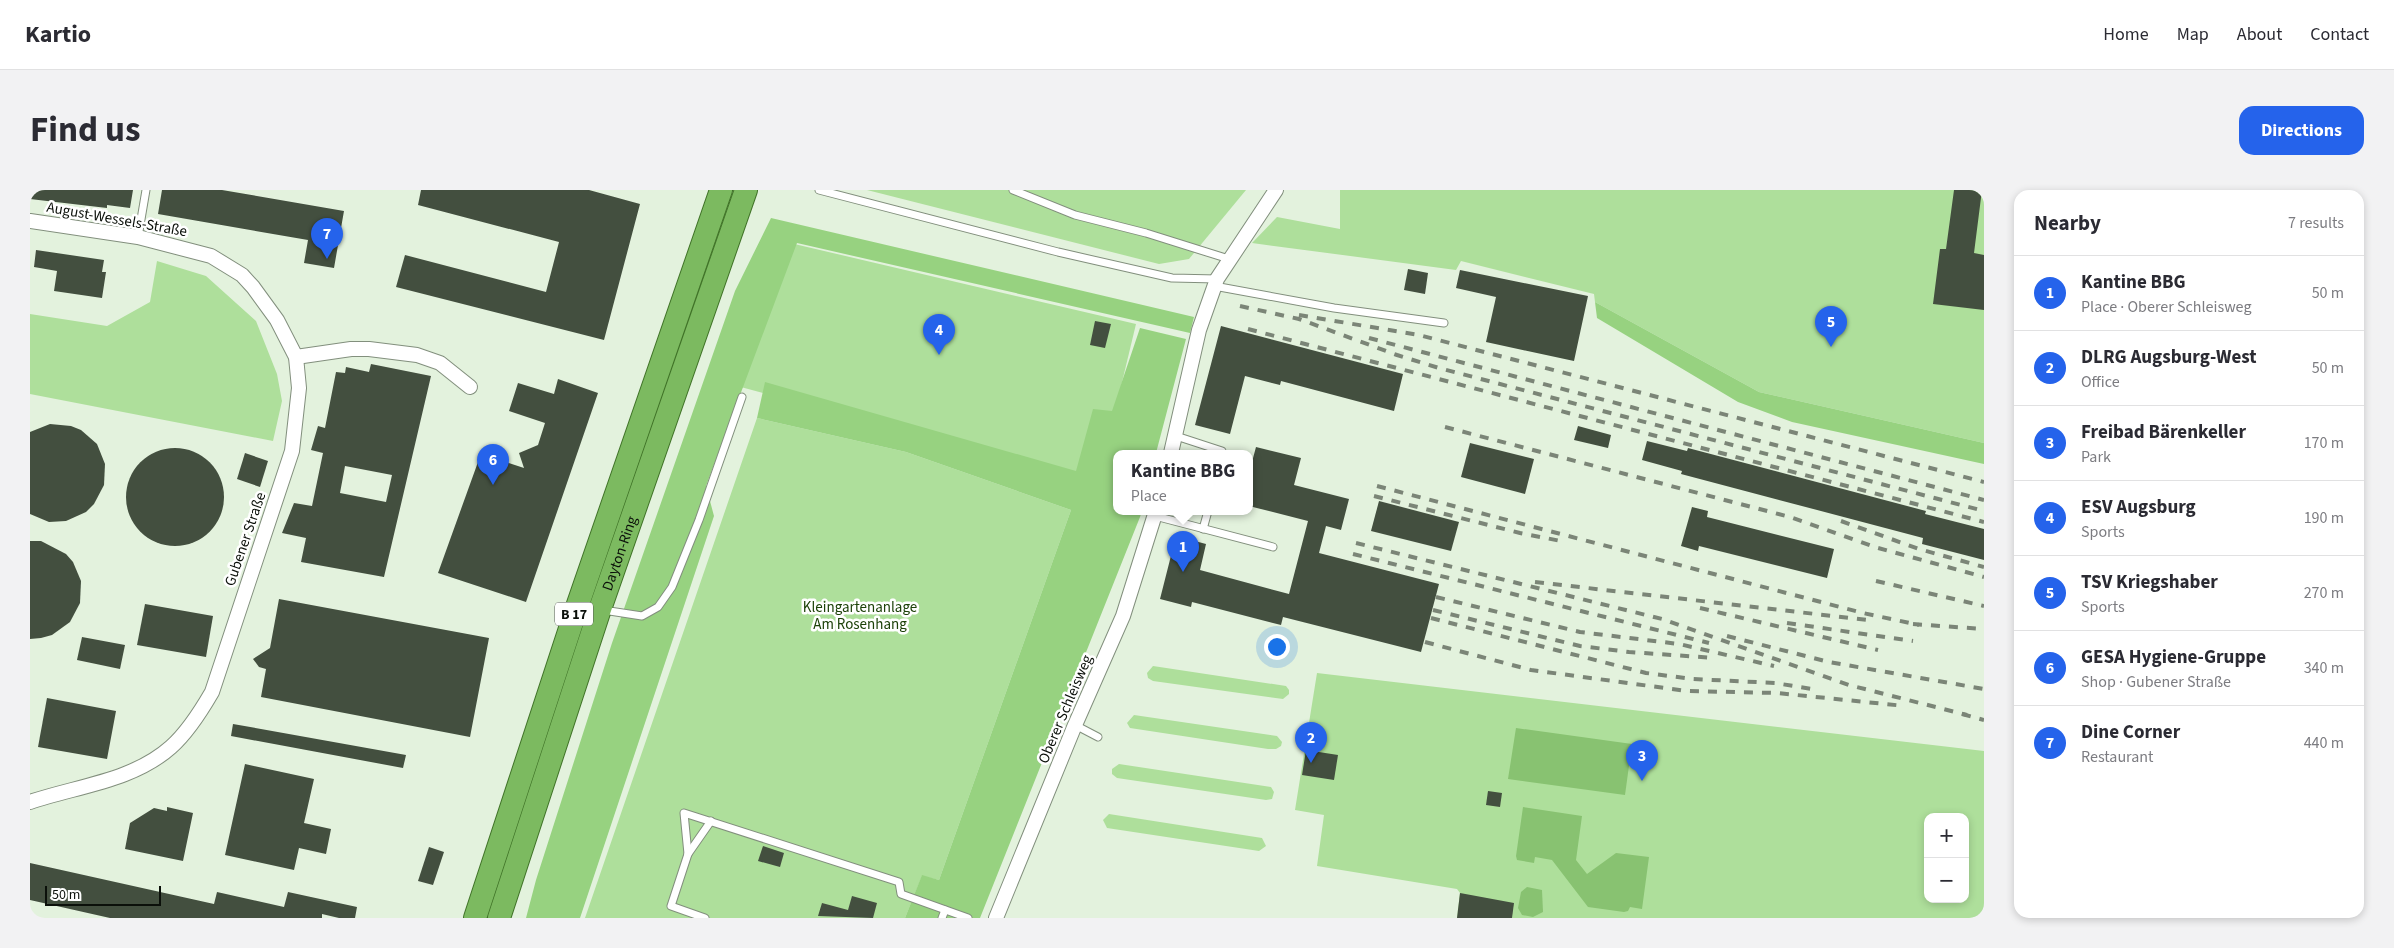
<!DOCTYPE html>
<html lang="en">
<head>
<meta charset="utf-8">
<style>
	:root { --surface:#fff; --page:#f2f2f3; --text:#2b2b33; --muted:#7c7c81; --line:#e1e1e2; --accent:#2563eb }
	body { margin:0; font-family:"Source Sans 3",sans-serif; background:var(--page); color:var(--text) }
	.controls { position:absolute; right:15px; bottom:15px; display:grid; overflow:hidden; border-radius:10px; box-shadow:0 2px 8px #0003 }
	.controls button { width:45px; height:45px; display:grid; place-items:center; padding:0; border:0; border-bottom:1px solid var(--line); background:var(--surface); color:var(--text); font:25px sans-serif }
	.scale { position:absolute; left:15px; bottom:12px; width:116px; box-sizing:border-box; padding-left:5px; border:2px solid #0b100a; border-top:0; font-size:14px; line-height:18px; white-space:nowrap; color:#0b100a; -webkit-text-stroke:4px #fff; paint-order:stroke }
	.you { position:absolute; left:1246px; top:456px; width:18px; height:18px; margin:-12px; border:4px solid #fff; border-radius:50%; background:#1a73e8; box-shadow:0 0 0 8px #1a73e833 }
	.badge { display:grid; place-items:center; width:32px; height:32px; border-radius:50%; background:var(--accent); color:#fff; font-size:16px; font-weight:700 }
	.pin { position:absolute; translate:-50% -41px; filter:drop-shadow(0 1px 2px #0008) }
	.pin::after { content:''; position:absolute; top:26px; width:18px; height:15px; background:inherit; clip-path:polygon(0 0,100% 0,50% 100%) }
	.popup { position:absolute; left:1083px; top:260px; width:140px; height:65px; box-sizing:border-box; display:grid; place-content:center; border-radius:10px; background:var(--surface); filter:drop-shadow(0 1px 4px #0005); font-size:16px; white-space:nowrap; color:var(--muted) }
	.popup b { font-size:19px; color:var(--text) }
	.popup::after { content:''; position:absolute; left:50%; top:100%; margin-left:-10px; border:10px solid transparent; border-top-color:var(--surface) }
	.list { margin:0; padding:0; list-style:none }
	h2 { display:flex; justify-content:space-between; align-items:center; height:65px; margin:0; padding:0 20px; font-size:21px }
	h2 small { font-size:16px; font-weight:400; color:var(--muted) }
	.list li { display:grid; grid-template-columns:32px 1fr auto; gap:15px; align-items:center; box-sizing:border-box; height:75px; padding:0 20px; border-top:1px solid var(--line) }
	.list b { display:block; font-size:19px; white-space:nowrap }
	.list p { margin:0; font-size:16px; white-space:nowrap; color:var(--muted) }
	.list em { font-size:16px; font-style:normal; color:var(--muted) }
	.map { position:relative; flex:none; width:1954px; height:728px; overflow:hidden; border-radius:15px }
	header { display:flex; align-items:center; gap:30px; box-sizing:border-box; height:70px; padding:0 25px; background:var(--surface); border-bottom:1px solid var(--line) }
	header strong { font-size:24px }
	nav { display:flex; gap:28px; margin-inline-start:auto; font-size:18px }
	.intro { display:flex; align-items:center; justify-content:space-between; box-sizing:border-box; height:120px; padding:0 30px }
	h1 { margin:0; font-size:35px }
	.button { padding:12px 22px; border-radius:15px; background:var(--accent); color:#fff; font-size:18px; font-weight:700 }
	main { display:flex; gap:30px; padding:0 30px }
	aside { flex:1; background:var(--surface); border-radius:15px; box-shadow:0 2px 8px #0003 }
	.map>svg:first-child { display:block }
</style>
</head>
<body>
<header>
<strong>Kartio</strong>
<nav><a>Home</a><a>Map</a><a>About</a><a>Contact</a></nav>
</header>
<div class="intro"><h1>Find us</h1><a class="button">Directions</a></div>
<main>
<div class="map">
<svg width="1954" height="728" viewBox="0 0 1954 728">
	<rect width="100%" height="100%" fill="#e3f2dd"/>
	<g fill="#aedf9b" fill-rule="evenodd">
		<polygon points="837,0 1216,0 1159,69 1129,74"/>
		<polygon points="1310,0 1954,0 1954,253 1729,202 1565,112 1564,104 1431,71 1426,80 1222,53 1247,27 1310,39"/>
		<polygon points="760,53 1106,134 1068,292 707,196"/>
		<polygon points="127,71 176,86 226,131 247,184 252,211 243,251 0,204 0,124 77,136 120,112"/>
		<polygon points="727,228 876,262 1041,320 909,690 892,686 875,728 555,728"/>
		<polygon points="1123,476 1256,496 1259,500 1259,504 1253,509 1123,491 1118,488 1117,483"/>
		<path d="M1287,483L1954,561V728H1427L1430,703L1427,699L1287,676L1294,625L1265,620ZM1898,627H1935V709H1898Z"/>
		<polygon points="1104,525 1247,546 1252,552 1251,556 1246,559 1238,559 1100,538 1097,533"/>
		<polygon points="1089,574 1241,597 1244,602 1242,609 1236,610 1087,588 1082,584 1082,579"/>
		<polygon points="1079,624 1232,648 1236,656 1229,661 1077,638 1073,630"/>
	</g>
	<g fill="#97d280">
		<polygon points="741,28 1164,127 1160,143 767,53 676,296 684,326 550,728 496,728 506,690 582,453 705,101"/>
		<polygon points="1565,112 1729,202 1954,253 1954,274 1762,232 1708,212 1567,128"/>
		<polygon points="1110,138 1156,149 1126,263 1087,263 1087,321 1112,321 1110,327 950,728 875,728 892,685 909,690 1041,320 876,262 727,228 735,192 1046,281 1063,219 1082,221"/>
	</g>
	<g fill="#88c271">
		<polygon points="1486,538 1602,554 1595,605 1478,589"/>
		<polygon points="1493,617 1552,626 1546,670 1557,684 1586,663 1619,667 1612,719 1600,717 1598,721 1594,722 1558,717 1522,670 1505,667 1504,673 1487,670 1486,666"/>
		<polygon points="1497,697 1512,700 1513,722 1503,727 1492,725 1488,718 1491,702"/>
	</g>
	<g fill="#434f3f" fill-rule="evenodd">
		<polygon points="0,0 103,0 100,18 77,15 77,18 0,9"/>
		<polygon points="132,0 192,0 314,21 304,78 274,73 278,50 128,24"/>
		<polygon points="391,0 559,0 610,14 574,150 366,97 375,65 516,102 529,52 388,15"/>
		<polygon points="1924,0 1952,0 1944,63 1954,65 1954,120 1903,114 1910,59 1916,59"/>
		<polygon points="6,60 74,70 72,82 76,82 72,108 24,101 27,81 4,77"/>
		<polygon points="1378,79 1398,83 1395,104 1374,100"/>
		<polygon points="1430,80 1558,106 1544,171 1456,152 1466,107 1426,98"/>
		<polygon points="1065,131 1081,134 1075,158 1060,155"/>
		<polygon points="1191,136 1373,184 1364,221 1251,191 1250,195 1215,186 1200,244 1165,235"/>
		<path d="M341,174L401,186L354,387L271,372L276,348L252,343L264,313L282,316L293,263L281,260L288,236L295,238L306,182L315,183L316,177L339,182ZM315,276L362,285L356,312L310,303Z"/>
		<polygon points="528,189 568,203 496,412 408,383 448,272 461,267 494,278 489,263 508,255 515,233 479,221 488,193 524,204"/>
		<polygon points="20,234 41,236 51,240 67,254 75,274 74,295 64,314 56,322 36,331 19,332 0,324 0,242"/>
		<polygon points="1548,236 1581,245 1578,258 1544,250"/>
		<polygon points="1617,251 1657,261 1658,258 1896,321 1895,324 1954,339 1954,370 1892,354 1893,348 1651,284 1652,281 1612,270"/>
		<polygon points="1440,253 1504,269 1495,304 1431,287"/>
		<polygon points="1226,257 1271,268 1264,295 1319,309 1311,340 1296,336 1289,363 1409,394 1391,462 1253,427 1251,435 1162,412 1161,417 1130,409 1146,346 1176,354 1170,380 1259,404 1278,331 1219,316 1219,283"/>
		<circle cx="145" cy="307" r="49"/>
		<polygon points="215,263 238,271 230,297 207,289"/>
		<polygon points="1349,311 1429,332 1421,361 1341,341"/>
		<polygon points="1662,317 1678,321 1677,327 1804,359 1797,388 1669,356 1668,361 1651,356"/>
		<polygon points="0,351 11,351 36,364 43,372 51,391 50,413 40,432 22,445 11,448 0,449"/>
		<polygon points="249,409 459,448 440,547 231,507 236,479 229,477 223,469 240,458"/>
		<polygon points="115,414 183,426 176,467 107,455"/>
		<polygon points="52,447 95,455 90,479 47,470"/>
		<polygon points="17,508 86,521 77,569 8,557"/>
		<polygon points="203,534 376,565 373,578 201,546"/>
		<polygon points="1276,560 1308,565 1304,590 1272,585"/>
		<polygon points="215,574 284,589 274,633 301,639 296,664 269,658 264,680 195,665"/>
		<polygon points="1458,601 1472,603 1470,617 1456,615"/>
		<polygon points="137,617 163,623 153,671 95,659 100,633 124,618 137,621"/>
		<polygon points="733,656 754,663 750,677 728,671"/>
		<polygon points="399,657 414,662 403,695 388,691"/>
		<polygon points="0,673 184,714 187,702 254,717 258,702 327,717 325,728 309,728 292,724 292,728 80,728 0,710"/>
		<polygon points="1430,703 1484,713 1482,728 1427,728"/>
		<polygon points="822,706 847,713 843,728 788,726 792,713 818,720"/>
	</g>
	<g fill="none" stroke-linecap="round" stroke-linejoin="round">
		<defs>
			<g id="service">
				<polyline points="789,0 1028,62 1142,88 1187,89"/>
				<polyline points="983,0 1045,25 1116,43 1199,69"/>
				<polyline points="108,47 116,0"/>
				<polyline points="1184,96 1304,118 1414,133"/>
				<polyline points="1146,246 1192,261 1191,263"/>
				<polyline points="1125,326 1243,357"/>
				<polyline points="1173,339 1178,321"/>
				<polyline points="573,420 612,426 628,417 642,397 669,330 712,207"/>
				<polyline points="1045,535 1068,547"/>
				<polyline points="658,664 681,631"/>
				<polyline points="675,728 641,716 658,664 654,623 869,692 871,704 938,728"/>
				<polyline points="912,728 915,720"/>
			</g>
			<g id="minor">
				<path d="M0,31L108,47L181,66L212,85L223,97L247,130L266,167L269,198L262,261L182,502C171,521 158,542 141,557C103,591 47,596 0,612"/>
				<polyline points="266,167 321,159 339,159 387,165 410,173 440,197"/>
				<polyline points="1141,263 1169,140 1187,89 1246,0"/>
				<polyline points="966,728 1045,535 1093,426 1126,321"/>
			</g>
			<g id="trunk">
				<polyline points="445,728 548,414 691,0"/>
				<path id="s1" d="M469,728L570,419L716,0"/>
			</g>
		</defs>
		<use href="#service" stroke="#828f7d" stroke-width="9"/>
		<use href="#minor" stroke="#828f7d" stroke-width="16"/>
		<use href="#trunk" stroke="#407328" stroke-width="24"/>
		<use href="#service" stroke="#fff" stroke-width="7"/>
		<use href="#minor" stroke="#fff" stroke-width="14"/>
		<use href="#trunk" stroke="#7cba60" stroke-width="22"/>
		<g stroke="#7b8577" stroke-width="4" stroke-dasharray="9 9" stroke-linecap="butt">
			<polyline points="1210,116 1269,129 1367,165 1409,178 1954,321"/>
			<polyline points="1269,125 1389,145 1954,292"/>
			<polyline points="1218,139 1954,332"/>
			<polyline points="1339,148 1954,310"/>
			<polyline points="1415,237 1760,327 1848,358 1954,387"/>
			<polyline points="1347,296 1833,423 1889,435"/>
			<polyline points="1344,306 1490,343 1536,352"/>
			<polyline points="1811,331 1889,359 1954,377"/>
			<polyline points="1326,353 1632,429 1819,495 1937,525"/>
			<polyline points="1323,364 1679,453"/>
			<polyline points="1846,391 1954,416"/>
			<polyline points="1505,392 1838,430"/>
			<polyline points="1406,407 1550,442 1649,454 1744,476"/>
			<polyline points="1670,418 1848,460"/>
			<polyline points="1403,420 1550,456 1599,462 1685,468"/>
			<polyline points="1401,428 1616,483 1663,489 1745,493 1788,500"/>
			<polyline points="1757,433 1883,451"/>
			<polyline points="1883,434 1954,439"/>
			<polyline points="1697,446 1799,472 1954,499"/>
			<polyline points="1395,452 1501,480 1657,501 1747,503 1875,516"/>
			<polyline points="1932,524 1954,530"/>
		</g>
	</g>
	<g text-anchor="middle" stroke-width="5" stroke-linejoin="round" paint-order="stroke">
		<rect fill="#fff" stroke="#545854" stroke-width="1" x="525" y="412.5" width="38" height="23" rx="4"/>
		<g font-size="14" font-weight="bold" fill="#0b100a">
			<text x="544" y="429">B 17</text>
		</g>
		<g font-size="15" fill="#0b100a" stroke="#fff">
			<text transform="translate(87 29) rotate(10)" y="5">August-Wessels-Straße</text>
			<text transform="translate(215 349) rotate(-71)" y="5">Gubener Straße</text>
			<text dy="5" stroke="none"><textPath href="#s1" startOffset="384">Dayton-Ring</textPath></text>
			<text transform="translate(1035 519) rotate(-67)" y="5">Oberer Schleisweg</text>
		</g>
		<g font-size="15" fill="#1c4108" stroke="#fff">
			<text x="830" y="422">Kleingartenanlage<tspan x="830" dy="17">Am Rosenhang</tspan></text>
		</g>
	</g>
</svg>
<div class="controls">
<button>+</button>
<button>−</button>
</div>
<div class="scale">50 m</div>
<div class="you"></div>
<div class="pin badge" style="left:1153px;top:382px">1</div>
<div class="popup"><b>Kantine BBG</b>Place</div>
<div class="pin badge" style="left:1281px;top:573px">2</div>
<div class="pin badge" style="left:1612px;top:591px">3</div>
<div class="pin badge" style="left:909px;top:165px">4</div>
<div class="pin badge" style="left:1801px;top:157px">5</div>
<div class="pin badge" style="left:463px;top:295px">6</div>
<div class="pin badge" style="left:297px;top:69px">7</div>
</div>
<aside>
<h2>Nearby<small>7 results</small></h2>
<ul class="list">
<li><span class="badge">1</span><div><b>Kantine BBG</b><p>Place · Oberer Schleisweg</p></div><em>50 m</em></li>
<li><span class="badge">2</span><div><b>DLRG Augsburg-West</b><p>Office</p></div><em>50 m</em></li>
<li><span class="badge">3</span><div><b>Freibad Bärenkeller</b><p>Park</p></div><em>170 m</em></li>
<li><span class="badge">4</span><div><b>ESV Augsburg</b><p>Sports</p></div><em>190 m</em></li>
<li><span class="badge">5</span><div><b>TSV Kriegshaber</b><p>Sports</p></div><em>270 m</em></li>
<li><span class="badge">6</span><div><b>GESA Hygiene-Gruppe</b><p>Shop · Gubener Straße</p></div><em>340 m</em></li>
<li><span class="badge">7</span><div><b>Dine Corner</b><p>Restaurant</p></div><em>440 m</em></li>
</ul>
</aside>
</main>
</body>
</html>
